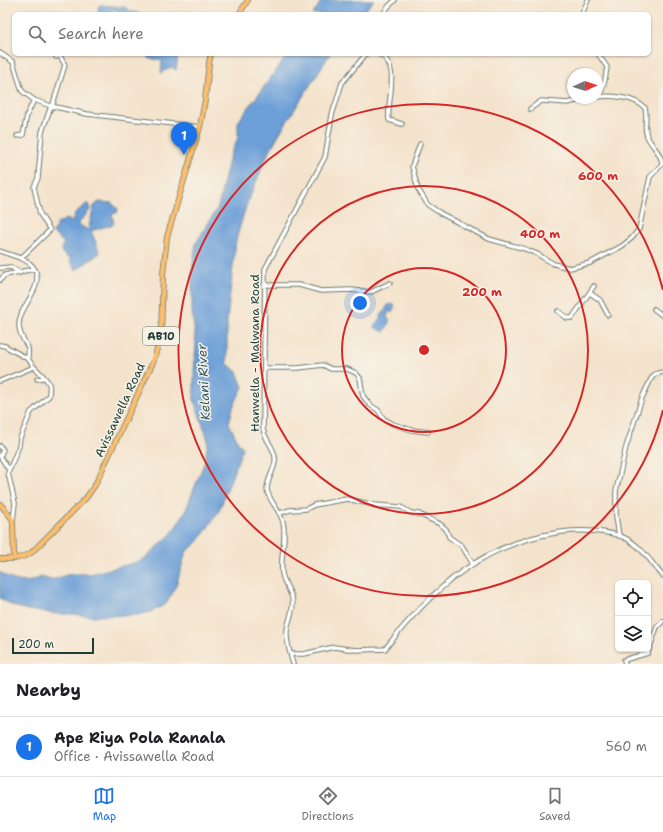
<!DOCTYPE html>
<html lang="en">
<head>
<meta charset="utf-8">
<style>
	:root { --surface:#fff; --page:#f2f2f2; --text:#202124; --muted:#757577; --line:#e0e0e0; --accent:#1a73e8 }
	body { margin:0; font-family:"Shantell Sans",sans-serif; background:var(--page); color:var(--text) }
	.controls { position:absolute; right:12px; bottom:12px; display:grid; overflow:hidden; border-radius:6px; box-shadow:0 1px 3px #0004 }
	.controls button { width:36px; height:36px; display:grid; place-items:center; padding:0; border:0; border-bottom:1px solid var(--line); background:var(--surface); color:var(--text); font:20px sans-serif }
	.compass { position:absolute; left:567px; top:68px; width:36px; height:36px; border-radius:50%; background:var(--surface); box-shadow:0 1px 3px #0004; rotate:87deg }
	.scale { position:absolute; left:12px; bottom:10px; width:82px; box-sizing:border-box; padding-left:4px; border:2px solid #1f3d34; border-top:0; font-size:11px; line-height:14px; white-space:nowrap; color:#1f3d34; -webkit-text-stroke:3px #f7f3e8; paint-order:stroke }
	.you { position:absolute; left:360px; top:303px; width:14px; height:14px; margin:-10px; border:3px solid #fff; border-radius:50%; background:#1a73e8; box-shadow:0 0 0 6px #1a73e833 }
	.badge { display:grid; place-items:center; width:26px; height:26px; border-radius:50%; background:var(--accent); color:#fff; font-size:13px; font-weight:700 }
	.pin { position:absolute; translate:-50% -33px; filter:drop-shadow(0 1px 2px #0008) }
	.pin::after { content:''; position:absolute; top:21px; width:14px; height:12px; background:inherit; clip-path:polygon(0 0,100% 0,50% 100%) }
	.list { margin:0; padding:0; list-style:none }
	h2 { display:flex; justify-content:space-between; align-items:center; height:52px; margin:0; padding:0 16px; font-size:17px }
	h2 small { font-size:13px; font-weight:400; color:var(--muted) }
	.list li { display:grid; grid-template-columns:26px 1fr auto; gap:12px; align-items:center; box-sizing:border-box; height:60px; padding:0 16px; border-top:1px solid var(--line) }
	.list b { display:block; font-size:15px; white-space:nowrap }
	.list p { margin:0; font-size:13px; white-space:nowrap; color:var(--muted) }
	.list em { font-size:13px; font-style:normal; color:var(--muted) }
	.icon { flex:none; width:22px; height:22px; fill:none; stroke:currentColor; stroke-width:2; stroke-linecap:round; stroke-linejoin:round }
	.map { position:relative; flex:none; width:663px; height:664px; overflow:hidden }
	.search { position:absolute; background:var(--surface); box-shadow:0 1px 3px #0004; left:12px; right:12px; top:12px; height:44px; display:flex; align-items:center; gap:10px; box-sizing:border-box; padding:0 14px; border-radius:6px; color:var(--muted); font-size:15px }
	.sheet { height:112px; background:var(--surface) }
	nav { display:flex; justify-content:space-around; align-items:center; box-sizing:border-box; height:56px; border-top:1px solid var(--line); background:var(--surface); font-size:11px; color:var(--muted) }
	nav a { display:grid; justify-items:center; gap:2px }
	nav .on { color:var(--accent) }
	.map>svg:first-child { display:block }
</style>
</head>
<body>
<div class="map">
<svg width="663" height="664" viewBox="0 0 663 664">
	<rect width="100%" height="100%" fill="#f7f3e8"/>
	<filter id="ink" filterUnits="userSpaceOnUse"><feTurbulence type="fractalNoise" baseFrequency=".025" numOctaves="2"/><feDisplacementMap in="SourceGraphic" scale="8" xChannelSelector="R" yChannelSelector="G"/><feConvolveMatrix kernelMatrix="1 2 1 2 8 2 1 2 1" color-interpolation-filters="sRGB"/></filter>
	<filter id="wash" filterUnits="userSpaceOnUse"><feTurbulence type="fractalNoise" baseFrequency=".012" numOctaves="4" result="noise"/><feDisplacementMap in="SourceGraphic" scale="16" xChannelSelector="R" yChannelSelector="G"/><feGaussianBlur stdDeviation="0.9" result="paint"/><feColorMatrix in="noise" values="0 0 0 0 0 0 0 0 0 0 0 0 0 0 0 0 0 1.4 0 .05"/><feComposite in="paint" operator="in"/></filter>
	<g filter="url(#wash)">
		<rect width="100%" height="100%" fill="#f4e3cc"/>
		<g fill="#6c9fd7" stroke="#466e86">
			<polygon points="322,0 374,0 362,14 313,14"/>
			<polygon points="100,5 125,7 130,11 141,14 117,14 117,9 114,10 111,14 99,14 98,7"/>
			<polygon points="145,54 173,54 178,57 176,70 171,67 161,73 162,60 149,59"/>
			<path d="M288,54H330L279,134L267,156L246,206L236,240L227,320V363L237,372L243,387L233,407L229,423L239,444L243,447L219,511L198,542L186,552L175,589L166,604L151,612L137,615L91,616L71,614H57L27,610L13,606L0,598V572C13,582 27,585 41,577L51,580L70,574H90L134,563L146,558L172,533L185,512L205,461L208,440L194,400V370L196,344L192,312V270L196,243L218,207L230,155L238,138V122Z"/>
			<polygon points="99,202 112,203 118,209 117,213 112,214 114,224 91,231 100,253 76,270 69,260 72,257 67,257 62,253 61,248 64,243 53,233 57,224 66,219 72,222 75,213 88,203 90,210 78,224 88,230 94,206"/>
			<polygon points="393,304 395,306 392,313 389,311 387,317 389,320 389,324 384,332 374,327 388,305"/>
		</g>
	</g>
	<g filter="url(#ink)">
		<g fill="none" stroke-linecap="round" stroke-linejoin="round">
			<defs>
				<g id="minor">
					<polyline points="383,14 388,7 395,0"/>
					<polyline points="582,14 588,0"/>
					<polyline points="0,53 13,62 22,91 34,100 51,106 87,114 200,127"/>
					<path d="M379,54C402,65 386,101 389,120L402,124"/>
					<polyline points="598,54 607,67 605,80 600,96"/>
					<polyline points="52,107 65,65 60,56 56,57"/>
					<polyline points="530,109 541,101 568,103 587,98"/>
					<polyline points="17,136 23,135 27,115 34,100"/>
					<path d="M420,144L412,166L418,189L428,205L440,213L489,239L525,249L537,254L554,264L570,268L590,263L622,246L632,238L639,229L650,177L662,164C662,153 651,146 647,136C643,127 648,117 645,108C634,97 612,95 597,97"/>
					<path d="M0,251C12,256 31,258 36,272C42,291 18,307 19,326C20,338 25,340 28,348C29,352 27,356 29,360C34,369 45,375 49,384C50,387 49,392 49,396L31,412L20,438L19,446L8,473L15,503L13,521"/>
					<polyline points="21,258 50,230 40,214 34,187 38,178 42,132 51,106"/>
					<polyline points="0,268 11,267 20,273"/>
					<polyline points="0,280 5,275 34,269"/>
					<polyline points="264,285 299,285 321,291 350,290 371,292 390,283"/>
					<polyline points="590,293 600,300 608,315"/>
					<polyline points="654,309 663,316"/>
					<polyline points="558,311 567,318 572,318 594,286"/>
					<polyline points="0,345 5,346 28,359"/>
					<polyline points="264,368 298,368 323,365 331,369 347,369 356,373 360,378 363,396 370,405 378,410 384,419 393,424 412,430 428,432"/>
					<polyline points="37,379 43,378"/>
					<polyline points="0,381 34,367"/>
					<polyline points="0,446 3,450 0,456 9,470"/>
					<polyline points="280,513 290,510 306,509 314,505 347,499 375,505 401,507 411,513 419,514 440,524 446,529 449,537 462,546 473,564"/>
					<polyline points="619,536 616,516 616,491 626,447 642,398 651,379 655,374 663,372"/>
					<path d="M291,654H304L334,647L356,650L385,649C432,589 483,542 562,532C579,530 609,530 625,538C642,546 651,563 663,576"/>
					<path d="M293,664C290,653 286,642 287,631C288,619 295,611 292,598C290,590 283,582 282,573C280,555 287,539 283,522C280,510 268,500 267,489C267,478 277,467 275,457C274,447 265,440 263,429L265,269L325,157L332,115L342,83L366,54"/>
					<polyline points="625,664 624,660 648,653 657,627 663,621"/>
				</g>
				<g id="major">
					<polyline points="239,14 248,0"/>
					<polyline points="0,504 11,517 13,522 14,559"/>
					<path d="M0,559C12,559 21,559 31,553L86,498L95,485L154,360L161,334L163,274L167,237L200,127L205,100L209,63L211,54"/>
				</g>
			</defs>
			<use href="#minor" stroke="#6a7769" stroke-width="5.5"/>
			<use href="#major" stroke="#6a7769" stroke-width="6"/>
			<use href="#minor" stroke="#fff" stroke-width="3.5"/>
			<use href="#major" stroke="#fbbe6e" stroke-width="4.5"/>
		</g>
	</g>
	<g fill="none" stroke="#d62828" stroke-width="2">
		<circle cx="424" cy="350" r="82"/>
		<circle cx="424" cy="350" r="164"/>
		<path d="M663 410A246 246 0 1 1 663 290"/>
	</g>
	<g text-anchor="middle" stroke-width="3" stroke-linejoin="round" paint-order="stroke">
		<rect fill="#f7f3e8" stroke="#60746a" stroke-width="1" x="143" y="327" width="36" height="18" rx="3"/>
		<g font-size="11" font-weight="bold" fill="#1f3d34">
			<text x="161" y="340">AB10</text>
		</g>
		<g font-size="12" fill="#1f3d34" stroke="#f7f3e8">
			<text transform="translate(255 353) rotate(-90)" y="4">Hanwella - Malwana Road</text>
			<text transform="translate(120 410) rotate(-65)" y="4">Avissawella Road</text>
		</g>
		<g font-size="13" font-style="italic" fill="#365a65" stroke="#f7f3e8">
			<text transform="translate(203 382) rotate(-93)" y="5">Kelani River</text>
		</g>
	</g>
	<circle cx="424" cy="350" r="6" fill="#d62828" stroke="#f7f3e8" stroke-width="2"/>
	<g font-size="12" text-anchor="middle" font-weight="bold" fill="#d62828" stroke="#f7f3e8" stroke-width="3" stroke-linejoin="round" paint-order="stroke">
		<text x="598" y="180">600 m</text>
		<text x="540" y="238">400 m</text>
		<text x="482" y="296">200 m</text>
	</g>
</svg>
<div class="controls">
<button><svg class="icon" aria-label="locate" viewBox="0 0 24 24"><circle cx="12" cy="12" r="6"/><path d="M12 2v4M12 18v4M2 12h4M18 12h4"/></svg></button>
<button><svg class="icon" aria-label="layers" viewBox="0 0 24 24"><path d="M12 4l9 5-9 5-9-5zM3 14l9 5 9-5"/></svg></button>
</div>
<svg class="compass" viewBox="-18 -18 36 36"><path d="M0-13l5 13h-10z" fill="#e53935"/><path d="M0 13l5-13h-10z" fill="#757577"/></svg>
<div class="scale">200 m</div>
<div class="you"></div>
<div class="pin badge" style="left:184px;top:155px">1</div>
<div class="search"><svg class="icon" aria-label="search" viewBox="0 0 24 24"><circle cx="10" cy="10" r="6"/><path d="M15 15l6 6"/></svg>Search here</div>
</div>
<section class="sheet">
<h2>Nearby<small></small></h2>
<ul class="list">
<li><span class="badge">1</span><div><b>Ape Riya Pola Ranala</b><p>Office · Avissawella Road</p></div><em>560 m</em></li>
</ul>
</section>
<nav>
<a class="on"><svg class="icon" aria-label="map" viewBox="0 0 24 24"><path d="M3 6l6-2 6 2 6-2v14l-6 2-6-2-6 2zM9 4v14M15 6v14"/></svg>Map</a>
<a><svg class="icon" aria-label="directions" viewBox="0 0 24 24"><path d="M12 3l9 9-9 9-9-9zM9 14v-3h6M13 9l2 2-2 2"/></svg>Directions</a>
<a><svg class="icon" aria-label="saved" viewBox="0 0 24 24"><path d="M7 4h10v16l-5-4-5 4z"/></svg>Saved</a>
</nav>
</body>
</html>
